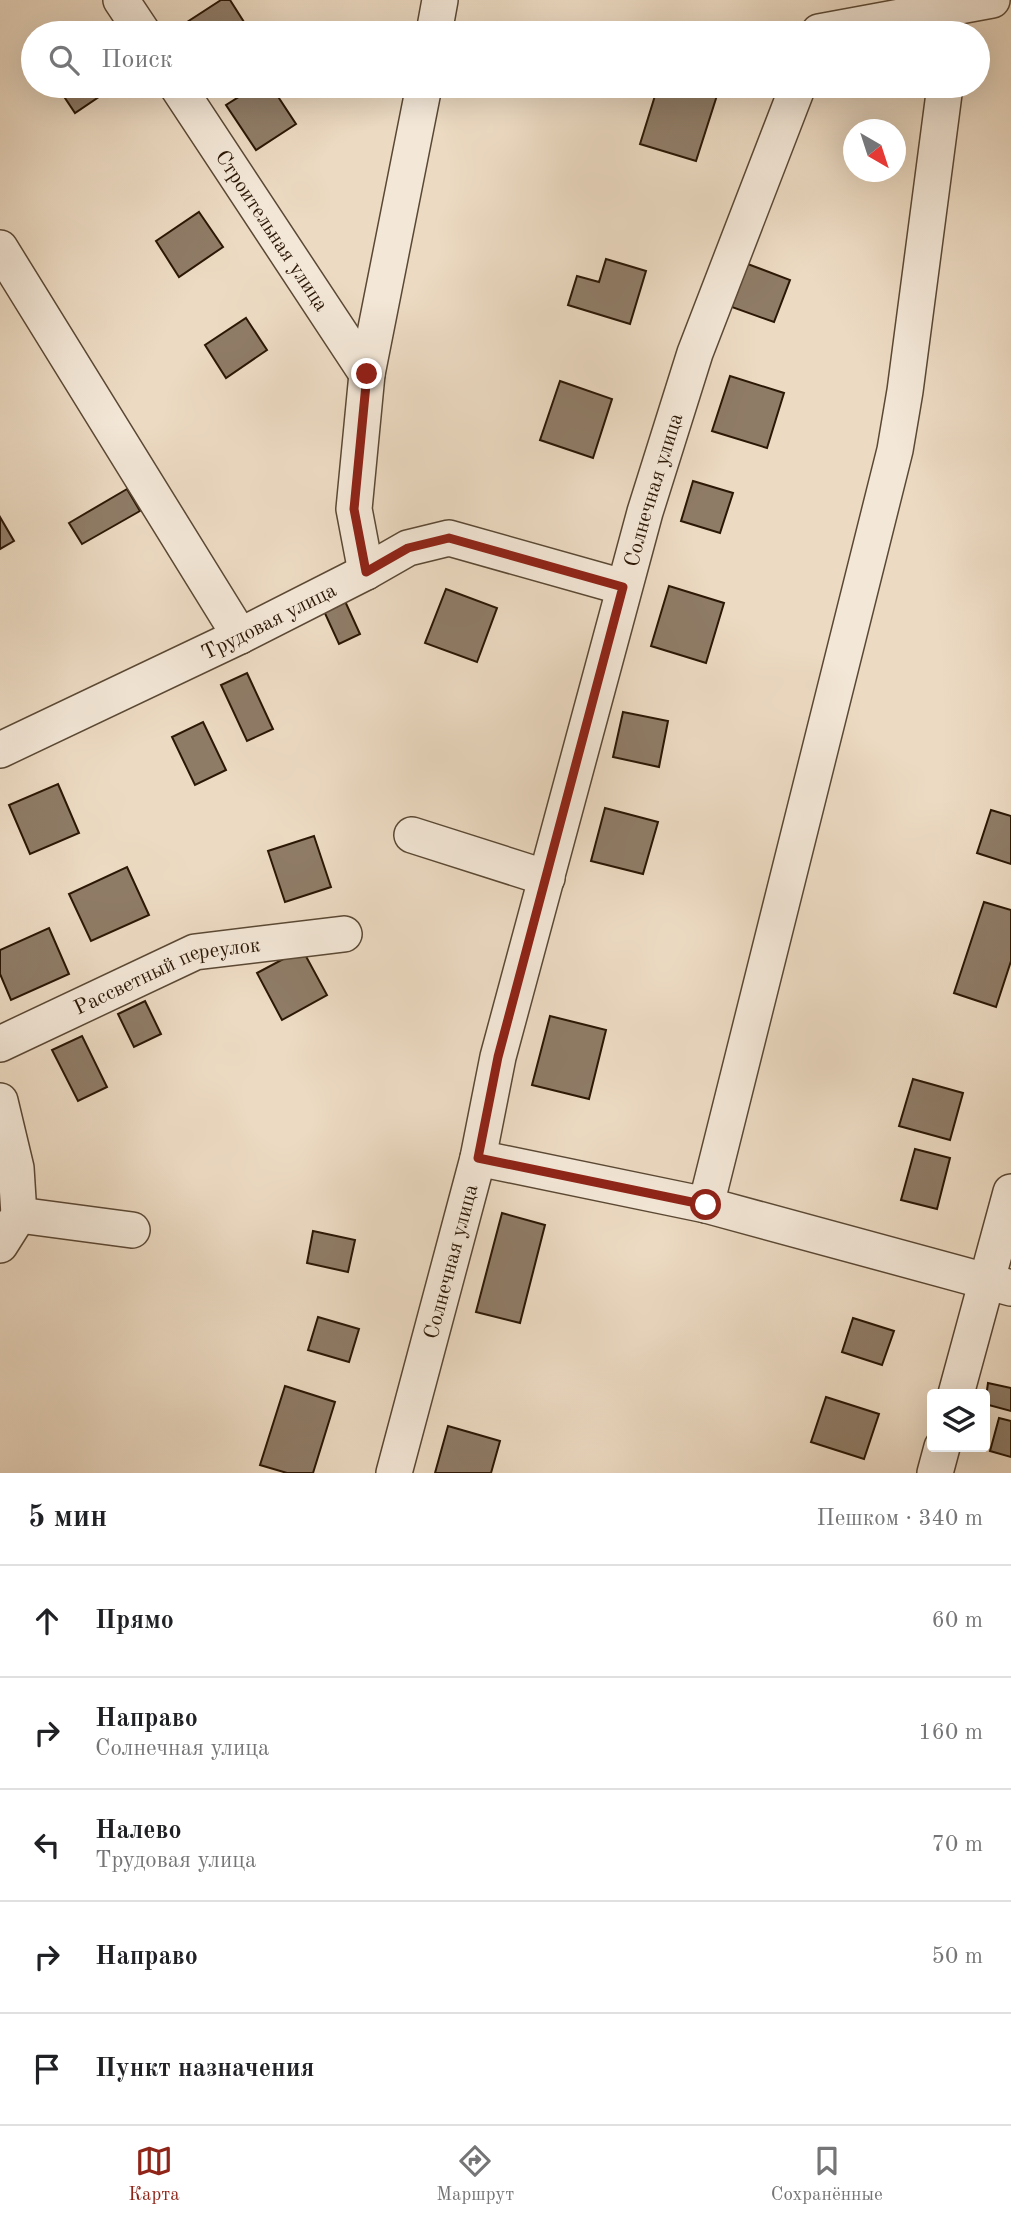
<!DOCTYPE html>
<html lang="ru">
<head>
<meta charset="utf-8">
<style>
	:root { --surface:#fff; --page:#f2f2f2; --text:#202124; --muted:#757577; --line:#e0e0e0; --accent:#8f2418 }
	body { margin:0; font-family:"Old Standard TT",serif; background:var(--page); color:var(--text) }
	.controls { position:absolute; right:21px; bottom:21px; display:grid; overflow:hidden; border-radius:7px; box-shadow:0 7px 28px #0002 }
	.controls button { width:63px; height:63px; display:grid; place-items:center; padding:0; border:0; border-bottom:2px solid var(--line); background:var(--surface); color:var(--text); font:35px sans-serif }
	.compass { position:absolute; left:843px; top:119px; width:63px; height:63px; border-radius:50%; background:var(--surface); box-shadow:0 7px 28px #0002; rotate:141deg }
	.stop { position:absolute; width:21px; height:21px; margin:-16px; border:5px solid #8f2418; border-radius:50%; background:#fff }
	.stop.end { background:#8f2418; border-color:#fff; box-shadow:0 2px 7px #0008 }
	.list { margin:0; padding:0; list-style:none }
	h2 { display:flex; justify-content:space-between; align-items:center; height:91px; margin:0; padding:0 28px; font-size:30px }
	h2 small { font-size:23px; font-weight:400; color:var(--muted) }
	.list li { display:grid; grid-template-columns:46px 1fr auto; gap:21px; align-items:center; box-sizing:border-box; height:112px; padding:0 28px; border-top:2px solid var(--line) }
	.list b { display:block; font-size:26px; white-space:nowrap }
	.list p { margin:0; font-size:23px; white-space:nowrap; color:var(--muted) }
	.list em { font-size:23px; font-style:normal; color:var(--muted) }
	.icon { flex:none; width:38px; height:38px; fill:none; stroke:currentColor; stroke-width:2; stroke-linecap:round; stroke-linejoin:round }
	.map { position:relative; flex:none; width:1011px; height:1473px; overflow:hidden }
	.search { position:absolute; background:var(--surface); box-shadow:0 7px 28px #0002; left:21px; right:21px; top:21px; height:77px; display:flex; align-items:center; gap:18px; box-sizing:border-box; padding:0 24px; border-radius:38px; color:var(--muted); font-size:26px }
	.sheet { height:651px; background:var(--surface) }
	nav { display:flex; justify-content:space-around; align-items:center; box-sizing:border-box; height:98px; border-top:2px solid var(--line); background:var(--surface); font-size:19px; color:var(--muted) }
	nav a { display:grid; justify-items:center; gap:4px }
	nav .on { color:var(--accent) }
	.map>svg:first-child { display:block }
</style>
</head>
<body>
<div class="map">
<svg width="1011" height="1473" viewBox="0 0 1011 1473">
	<rect width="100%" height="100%" fill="#ecdac2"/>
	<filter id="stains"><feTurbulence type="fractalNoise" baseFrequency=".00286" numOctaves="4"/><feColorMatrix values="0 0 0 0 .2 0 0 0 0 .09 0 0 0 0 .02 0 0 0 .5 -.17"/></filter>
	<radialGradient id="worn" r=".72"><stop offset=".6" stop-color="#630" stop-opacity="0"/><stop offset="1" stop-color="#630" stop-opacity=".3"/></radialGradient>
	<g fill="#8f7c67" stroke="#2b1705" stroke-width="2">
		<polygon points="221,0 230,0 251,33 190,33 184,24"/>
		<polygon points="57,86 115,86 75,113"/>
		<polygon points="256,86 271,86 296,124 256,150 226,105"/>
		<polygon points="658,86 720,86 696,161 640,144"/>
		<polygon points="199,212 223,247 179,277 156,241"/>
		<polygon points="606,259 646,271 630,324 568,305 577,276 599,282"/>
		<polygon points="745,263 790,280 774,322 729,306"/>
		<polygon points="246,318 267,350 226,378 205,345"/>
		<polygon points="730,376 784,393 767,448 712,431"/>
		<polygon points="560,381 612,399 593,458 540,440"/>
		<polygon points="693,481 733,493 720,533 681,521"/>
		<polygon points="127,489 140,511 82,544 69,523"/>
		<polygon points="0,517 14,541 0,549"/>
		<polygon points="669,586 724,603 706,663 651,646"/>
		<polygon points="446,589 497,608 477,662 425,643"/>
		<polygon points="344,599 360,634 339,644 323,609"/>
		<polygon points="247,673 273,729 247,741 221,685"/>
		<polygon points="623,712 668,721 659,767 613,757"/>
		<polygon points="203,722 226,770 195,785 172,737"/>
		<polygon points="58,784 79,833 30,854 9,805"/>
		<polygon points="605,808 658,822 643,874 591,861"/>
		<polygon points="991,810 1011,816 1011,864 977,853"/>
		<polygon points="314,836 331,887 285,902 268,851"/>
		<polygon points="127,867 149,915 91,941 69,894"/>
		<polygon points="984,902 1011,910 1011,961 996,1007 954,993"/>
		<polygon points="49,928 69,974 11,1000 0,974 0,950"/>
		<polygon points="302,949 327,995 282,1020 257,973"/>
		<polygon points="145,1001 161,1034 134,1047 118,1014"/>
		<polygon points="550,1016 606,1030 589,1099 532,1085"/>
		<polygon points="82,1036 107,1087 78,1101 52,1050"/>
		<polygon points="913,1079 963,1093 950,1140 899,1126"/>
		<polygon points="915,1149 950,1158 937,1209 901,1200"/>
		<polygon points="502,1213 545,1225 520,1323 476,1312"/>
		<polygon points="313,1231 355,1240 348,1272 307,1263"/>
		<polygon points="318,1317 359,1329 349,1362 308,1350"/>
		<polygon points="853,1318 894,1331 882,1365 842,1352"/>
		<polygon points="988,1383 1011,1388 1011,1411 985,1404"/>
		<polygon points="285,1386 335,1402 313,1473 287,1473 260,1465"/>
		<polygon points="826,1397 879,1414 864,1459 811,1442"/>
		<polygon points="999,1418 1011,1421 1011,1457 990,1451"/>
		<polygon points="448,1426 500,1441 491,1473 435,1473"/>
	</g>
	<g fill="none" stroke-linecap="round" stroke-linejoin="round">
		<defs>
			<g id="minor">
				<polyline points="121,0 143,33"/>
				<polyline points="819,32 992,0"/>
				<polyline points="434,33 440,0"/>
				<path id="s1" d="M177,86L367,374"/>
				<polyline points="0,248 240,636"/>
				<polyline points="366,572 354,509 367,374 424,86"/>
				<path id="s2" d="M0,750L240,636L366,572L408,548L449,538L623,587"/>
				<polyline points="412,835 547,878"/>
				<path id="s3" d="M0,1044L195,952L344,934"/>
				<polyline points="0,1101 16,1168 19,1215 0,1245"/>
				<polyline points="478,1158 706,1205 1011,1288"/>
				<polyline points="706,1205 895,450 905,391 945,86"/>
				<polyline points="19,1215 132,1230"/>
				<polyline points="956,1394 1011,1192"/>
				<path id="s4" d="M394,1473L478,1158L498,1057L645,512L695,353L798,86"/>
				<polyline points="935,1473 942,1447"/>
			</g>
		</defs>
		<use href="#minor" stroke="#5b4834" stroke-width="38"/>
		<use href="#minor" stroke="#f3e7d7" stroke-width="35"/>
	</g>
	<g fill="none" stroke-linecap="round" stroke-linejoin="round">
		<polyline stroke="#8f2418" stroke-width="9" points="367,374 354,509 366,572 408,548 449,538 623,587 498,1057 478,1158 706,1205"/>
	</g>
	<g text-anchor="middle" stroke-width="6" stroke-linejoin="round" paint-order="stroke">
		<g font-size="21" fill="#2b1705" stroke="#f3e7d7">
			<text dy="7" stroke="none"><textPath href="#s1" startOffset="173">Строительная улица</textPath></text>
			<text dy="7" stroke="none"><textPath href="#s4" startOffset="1017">Солнечная улица</textPath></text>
			<text dy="7" stroke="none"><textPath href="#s2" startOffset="298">Трудовая улица</textPath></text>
			<text dy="7" stroke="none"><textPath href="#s3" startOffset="182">Рассветный переулок</textPath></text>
			<text dy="7" stroke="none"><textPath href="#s4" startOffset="219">Солнечная улица</textPath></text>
		</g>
	</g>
	<rect width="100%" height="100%" filter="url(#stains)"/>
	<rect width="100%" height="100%" fill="url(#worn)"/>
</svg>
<div class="controls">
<button><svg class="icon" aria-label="layers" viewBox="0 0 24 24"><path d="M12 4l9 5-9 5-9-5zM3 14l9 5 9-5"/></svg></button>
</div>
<svg class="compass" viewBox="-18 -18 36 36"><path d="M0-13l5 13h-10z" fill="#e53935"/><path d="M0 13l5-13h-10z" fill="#757577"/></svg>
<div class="stop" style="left:706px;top:1205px"></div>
<div class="stop end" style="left:367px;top:374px"></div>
<div class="search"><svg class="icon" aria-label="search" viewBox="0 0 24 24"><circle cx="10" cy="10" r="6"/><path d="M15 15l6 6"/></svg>Поиск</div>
</div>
<section class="sheet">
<h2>5 мин<small>Пешком · 340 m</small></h2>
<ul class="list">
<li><svg class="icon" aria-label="ahead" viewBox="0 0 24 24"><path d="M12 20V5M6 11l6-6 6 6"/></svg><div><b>Прямо</b></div><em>60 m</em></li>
<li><svg class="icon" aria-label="right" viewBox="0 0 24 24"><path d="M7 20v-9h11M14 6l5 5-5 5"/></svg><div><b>Направо</b><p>Солнечная улица</p></div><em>160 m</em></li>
<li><svg class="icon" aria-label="left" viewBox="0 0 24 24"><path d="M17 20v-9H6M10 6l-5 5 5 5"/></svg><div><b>Налево</b><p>Трудовая улица</p></div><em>70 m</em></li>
<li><svg class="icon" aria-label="right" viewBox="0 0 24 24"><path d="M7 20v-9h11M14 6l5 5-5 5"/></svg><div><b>Направо</b></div><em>50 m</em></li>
<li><svg class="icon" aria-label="arrive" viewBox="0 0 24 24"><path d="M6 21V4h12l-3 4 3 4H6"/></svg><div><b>Пункт назначения</b></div></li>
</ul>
</section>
<nav>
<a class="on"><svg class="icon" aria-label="map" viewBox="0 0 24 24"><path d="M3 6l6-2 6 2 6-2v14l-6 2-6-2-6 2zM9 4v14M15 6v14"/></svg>Карта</a>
<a><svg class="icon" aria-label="directions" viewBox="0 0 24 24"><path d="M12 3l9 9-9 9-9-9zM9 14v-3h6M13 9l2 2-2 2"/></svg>Маршрут</a>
<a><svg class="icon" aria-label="saved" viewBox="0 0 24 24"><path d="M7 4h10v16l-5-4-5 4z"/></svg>Сохранённые</a>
</nav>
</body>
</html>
